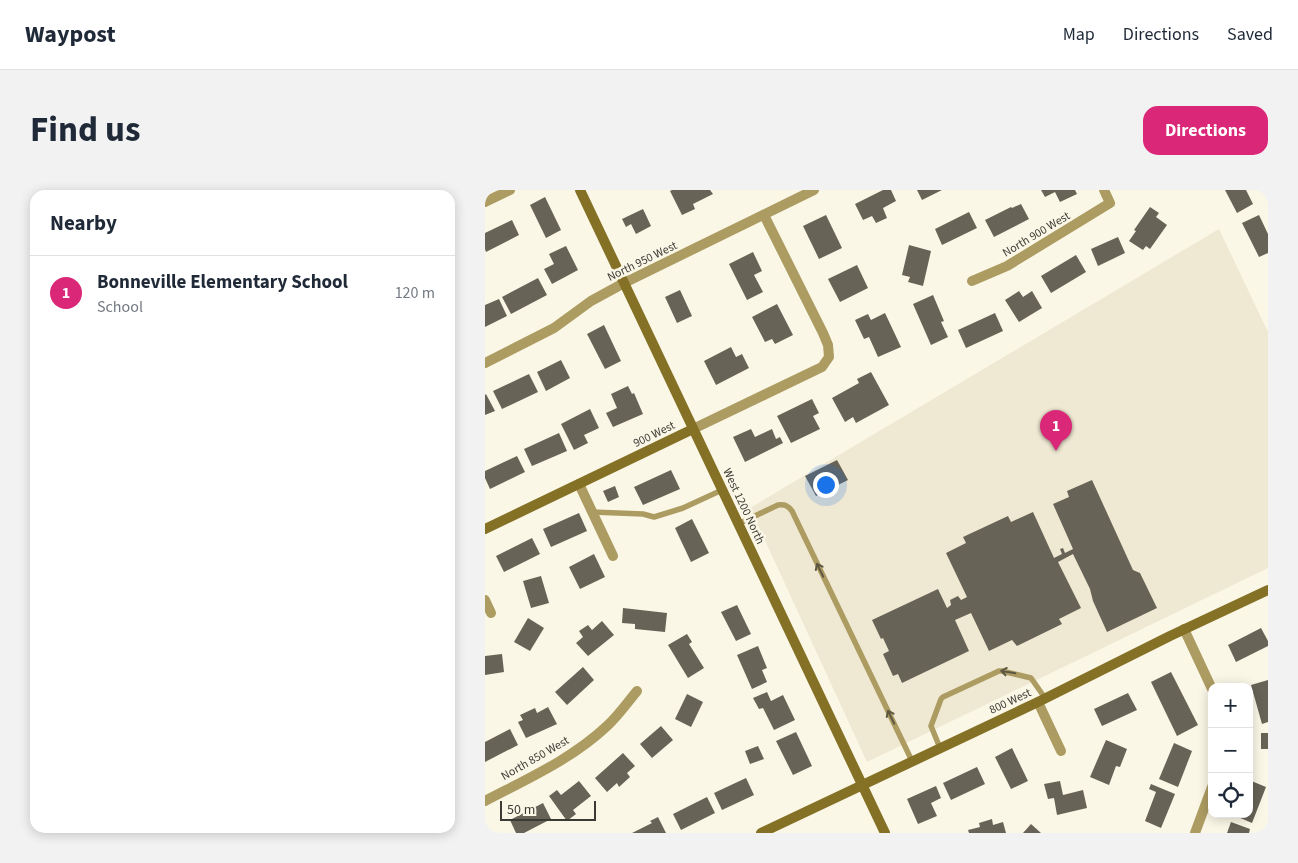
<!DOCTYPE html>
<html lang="en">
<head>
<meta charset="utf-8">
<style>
	:root { --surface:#fff; --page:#f2f2f3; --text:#1f2937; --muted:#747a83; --line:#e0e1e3; --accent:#db2777 }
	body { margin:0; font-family:"Source Sans 3",sans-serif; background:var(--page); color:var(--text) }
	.controls { position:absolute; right:15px; bottom:15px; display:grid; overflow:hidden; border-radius:10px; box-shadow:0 2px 12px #0003 }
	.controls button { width:45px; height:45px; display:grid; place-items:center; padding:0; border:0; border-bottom:1px solid var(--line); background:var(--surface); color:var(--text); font:25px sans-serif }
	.scale { position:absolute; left:15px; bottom:12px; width:96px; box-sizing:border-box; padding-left:5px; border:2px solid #3c3a34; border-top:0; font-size:14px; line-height:18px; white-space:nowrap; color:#3c3a34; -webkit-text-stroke:4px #fbf7e7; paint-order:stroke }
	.you { position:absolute; left:340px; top:294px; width:18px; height:18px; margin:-12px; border:4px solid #fff; border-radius:50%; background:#1a73e8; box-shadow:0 0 0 8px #1a73e833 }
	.badge { display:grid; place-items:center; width:32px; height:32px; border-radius:50%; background:var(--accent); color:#fff; font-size:16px; font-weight:700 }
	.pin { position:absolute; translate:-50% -41px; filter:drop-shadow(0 1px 2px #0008) }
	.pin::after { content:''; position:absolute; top:26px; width:18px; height:15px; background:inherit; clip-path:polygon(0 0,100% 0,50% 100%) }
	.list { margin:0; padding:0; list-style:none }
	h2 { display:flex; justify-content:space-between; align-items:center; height:65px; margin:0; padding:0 20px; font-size:21px }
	h2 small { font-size:16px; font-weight:400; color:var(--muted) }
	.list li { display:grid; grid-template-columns:32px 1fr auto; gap:15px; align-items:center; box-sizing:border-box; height:75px; padding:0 20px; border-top:1px solid var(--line) }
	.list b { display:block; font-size:19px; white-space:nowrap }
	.list p { margin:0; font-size:16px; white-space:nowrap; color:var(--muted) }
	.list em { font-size:16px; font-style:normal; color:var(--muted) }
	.icon { flex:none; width:28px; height:28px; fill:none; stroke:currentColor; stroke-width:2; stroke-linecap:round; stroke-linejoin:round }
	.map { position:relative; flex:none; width:783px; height:643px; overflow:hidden; border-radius:15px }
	header { display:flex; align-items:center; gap:30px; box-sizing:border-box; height:70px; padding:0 25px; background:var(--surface); border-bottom:1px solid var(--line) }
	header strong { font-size:24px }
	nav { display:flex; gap:28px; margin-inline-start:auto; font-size:18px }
	.intro { display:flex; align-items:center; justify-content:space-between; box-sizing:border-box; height:120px; padding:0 30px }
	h1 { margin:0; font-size:35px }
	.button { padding:12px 22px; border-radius:15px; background:var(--accent); color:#fff; font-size:18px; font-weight:700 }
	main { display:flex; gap:30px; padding:0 30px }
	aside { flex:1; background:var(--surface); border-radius:15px; box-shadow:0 2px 12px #0003 }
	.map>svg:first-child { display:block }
</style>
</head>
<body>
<header>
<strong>Waypost</strong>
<nav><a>Map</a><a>Directions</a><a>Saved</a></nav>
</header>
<div class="intro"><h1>Find us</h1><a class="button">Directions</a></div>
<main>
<aside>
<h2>Nearby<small></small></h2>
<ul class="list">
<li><span class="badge">1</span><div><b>Bonneville Elementary School</b><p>School</p></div><em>120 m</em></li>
</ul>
</aside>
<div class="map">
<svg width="783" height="643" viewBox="0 0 783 643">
	<rect width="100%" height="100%" fill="#fbf7e7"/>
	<polygon fill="#efe8d2" points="734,39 783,142 783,378 382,572 265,318"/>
	<g fill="#676356">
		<polygon points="187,0 225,0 228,4 208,14 210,19 197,25 185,1"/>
		<polygon points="398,0 406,0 411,11 398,18 402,28 391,33 387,26 378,30 370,14"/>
		<polygon points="432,0 457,0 437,10"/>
		<polygon points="556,0 590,0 592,4 575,12 570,2 560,7"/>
		<polygon points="740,0 761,0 768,14 752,23"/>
		<polygon points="60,7 76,40 61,48 45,15"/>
		<polygon points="536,14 544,29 509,47 500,30 526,17 527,18"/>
		<polygon points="665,17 674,23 671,27 682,35 665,59 661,56 658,60 644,51 651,41 649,40"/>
		<polygon points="158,19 166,36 151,44 146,34 141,37 137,29"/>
		<polygon points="484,22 492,38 457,55 450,39"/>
		<polygon points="341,25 357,58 334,69 318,36"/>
		<polygon points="774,25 783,44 783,63 774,67 757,33"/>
		<polygon points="27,30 34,45 1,62 0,59 0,43"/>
		<polygon points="633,47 640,63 613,76 606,59"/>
		<polygon points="424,55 446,61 438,96 423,92 425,87 417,85"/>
		<polygon points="81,56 93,80 67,94 59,79 69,74 64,64"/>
		<polygon points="268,62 277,81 269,85 278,102 262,110 244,74"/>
		<polygon points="591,65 601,82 566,103 556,86"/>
		<polygon points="372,75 383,98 355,112 343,89"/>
		<polygon points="53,88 62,105 26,124 17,107"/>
		<polygon points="195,100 207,126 192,133 180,107"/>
		<polygon points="534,101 538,107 547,101 557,118 534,132 520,110"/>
		<polygon points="448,105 459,131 456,132 463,147 446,155 428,114"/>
		<polygon points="14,109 22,126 0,137 0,115"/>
		<polygon points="292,114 308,145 290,154 287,149 280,152 267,127"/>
		<polygon points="400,123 416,157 393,167 384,147 379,149 370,130 383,124 386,130"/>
		<polygon points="510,123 518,141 481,158 473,140"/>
		<polygon points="119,135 136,171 120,179 102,144"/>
		<polygon points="246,157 251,167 257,164 264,178 231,195 219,171"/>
		<polygon points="76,170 85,188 61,201 52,182"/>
		<polygon points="386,182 404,215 371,233 368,227 360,232 347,208 374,193 372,189"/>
		<polygon points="44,184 53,202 17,219 8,201"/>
		<polygon points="143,196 147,204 149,203 158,224 128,237 121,223 132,218 126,204"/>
		<polygon points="1,204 10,221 0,225 0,205"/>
		<polygon points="327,209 334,223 328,226 335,239 306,253 292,226"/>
		<polygon points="105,219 114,238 99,245 103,253 89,260 76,234"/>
		<polygon points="266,239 270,247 287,239 291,249 295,247 298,253 260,272 248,247"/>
		<polygon points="74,243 82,261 47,276 39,259"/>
		<polygon points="32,266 40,282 5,299 0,288 0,281"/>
		<polygon points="352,270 363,290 331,306 320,286"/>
		<polygon points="186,280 195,299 158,315 149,297"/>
		<polygon points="607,290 648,380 655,383 672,418 622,442 608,411 605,399 588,364 573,372 596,418 574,429 577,434 532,456 527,450 504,461 486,423 470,430 484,461 417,493 413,484 408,486 398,464 404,461 398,448 396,449 387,430 453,399 462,418 466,415 465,410 473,406 476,410 482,407 461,363 481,353 478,347 523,326 526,332 548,322 569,368 577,364 575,359 578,358 580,363 588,359 568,314 584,307 582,301"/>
		<polygon points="130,296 134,307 123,312 118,301"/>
		<polygon points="94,323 102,341 66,357 58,339"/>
		<polygon points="207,329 224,363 206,372 190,338"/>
		<polygon points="47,348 55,364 19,382 11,366"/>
		<polygon points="109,364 120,387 95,399 84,377"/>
		<polygon points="56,386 64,413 46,418 38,391"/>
		<polygon points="252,415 266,444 251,451 236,422"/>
		<polygon points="138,418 182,423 180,442 150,439 150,434 137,433"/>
		<polygon points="43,428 59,438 45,461 29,452"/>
		<polygon points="117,431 129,445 103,466 91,453 98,447 94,441 103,435 107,440"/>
		<polygon points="776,438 783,451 783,456 751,472 743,455"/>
		<polygon points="202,444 207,452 204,454 219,478 203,488 183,455"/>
		<polygon points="273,456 282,478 277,480 282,492 267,499 252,465"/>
		<polygon points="17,464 19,482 0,485 0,466"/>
		<polygon points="98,477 109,490 82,515 70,502"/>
		<polygon points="686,482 713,535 692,546 666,492"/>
		<polygon points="783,490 783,532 777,534 766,495"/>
		<polygon points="282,502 286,511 298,505 310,530 289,540 278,518 274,519 268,508"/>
		<polygon points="643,503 652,520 617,536 609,519"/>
		<polygon points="202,504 218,512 206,537 190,529"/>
		<polygon points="63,517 72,534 41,548 33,532 38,530 35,525 50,518 52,523"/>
		<polygon points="176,536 188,550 167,568 155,554"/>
		<polygon points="25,539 33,555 0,572 0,552"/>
		<polygon points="311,542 327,576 308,585 291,551"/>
		<rect x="776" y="543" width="7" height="16"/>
		<polygon points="621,550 642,559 635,577 631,576 624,595 605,587"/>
		<polygon points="689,553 707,561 693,597 674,589"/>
		<polygon points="273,556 279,569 265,574 260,561"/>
		<polygon points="527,558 543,591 526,599 510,567"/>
		<polygon points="138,563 150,576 142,583 145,587 134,597 132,593 122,602 110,588"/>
		<polygon points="492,577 500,594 466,610 458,593"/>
		<polygon points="261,588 269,605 237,620 229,603"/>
		<polygon points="764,590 781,597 767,633 746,624 764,624"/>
		<polygon points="94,591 106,606 88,620 91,624 82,631 64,606 72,600 76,605"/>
		<polygon points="575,591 578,605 598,600 602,618 572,625 569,608 563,609 559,594"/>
		<polygon points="666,594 690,604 676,638 660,631 671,602 664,599"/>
		<polygon points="451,596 456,608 446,613 452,626 433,634 422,609"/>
		<polygon points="222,607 230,623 196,640 188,624"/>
		<polygon points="58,613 66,629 39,643 31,643 25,630"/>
		<polygon points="173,627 181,643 147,643 167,633 165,631"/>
		<polygon points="507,629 508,635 518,632 521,643 484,643 483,640 495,637 494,633"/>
		<polygon points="746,632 765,639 764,643 742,643"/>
		<polygon points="546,634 556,643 538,643"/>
	</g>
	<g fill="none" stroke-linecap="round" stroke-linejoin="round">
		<g stroke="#ad9c62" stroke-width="5.5">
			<polyline points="107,322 158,324 169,327 198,318 237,300"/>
			<path d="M253,334L293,315C300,314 303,316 307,321L427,571"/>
			<polyline points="455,558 446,536 456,509 458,507 514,481 517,481 546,488 560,508"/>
		</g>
		<g stroke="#ad9c62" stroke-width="10">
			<polyline points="0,12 25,0"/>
			<polyline points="487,91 522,76 625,13 619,0"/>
			<polyline points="0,173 69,138 106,111 139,93 329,0"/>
			<polyline points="208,239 337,177 344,167 343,155 338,143 279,25"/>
			<polyline points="94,294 128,366"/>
			<polyline points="0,410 6,423"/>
			<polyline points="699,439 727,499"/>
			<polyline points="553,512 576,561"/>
			<path d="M0,611C42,589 87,569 122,536C133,526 142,513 152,501"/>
			<polyline points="710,643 727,597"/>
		</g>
		<g stroke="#857125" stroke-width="10">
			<polyline points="95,0 400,643"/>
			<polyline points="0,339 208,239"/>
			<polyline points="276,643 553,512 685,446 783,400"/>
		</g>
	</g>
	<defs><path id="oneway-shaft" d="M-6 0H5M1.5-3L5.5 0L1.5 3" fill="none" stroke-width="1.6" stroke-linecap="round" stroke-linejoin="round" transform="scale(1.25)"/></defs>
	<g stroke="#5e5742">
		<use href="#oneway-shaft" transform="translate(335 380) rotate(-116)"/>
		<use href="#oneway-shaft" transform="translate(523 482) rotate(-170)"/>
		<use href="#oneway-shaft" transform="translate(406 527) rotate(-116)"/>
	</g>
	<g text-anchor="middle" stroke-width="5" stroke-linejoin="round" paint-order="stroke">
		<g font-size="12" fill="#3c3a34" stroke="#fbf7e7">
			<text transform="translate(551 44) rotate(-31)" y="4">North 900 West</text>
			<text transform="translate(157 71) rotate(-26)" y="4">North 950 West</text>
			<text transform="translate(169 244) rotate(-26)" y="4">900 West</text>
			<text transform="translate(259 316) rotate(65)" y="4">West 1200 North</text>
			<text transform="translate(525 511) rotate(-25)" y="4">800 West</text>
			<text transform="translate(50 568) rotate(-30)" y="4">North 850 West</text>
		</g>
	</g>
</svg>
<div class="controls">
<button>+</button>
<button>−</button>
<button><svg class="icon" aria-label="locate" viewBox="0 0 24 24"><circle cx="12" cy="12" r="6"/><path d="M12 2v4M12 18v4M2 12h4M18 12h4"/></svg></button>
</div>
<div class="scale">50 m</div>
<div class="you"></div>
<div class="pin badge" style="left:571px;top:261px">1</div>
</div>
</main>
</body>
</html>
